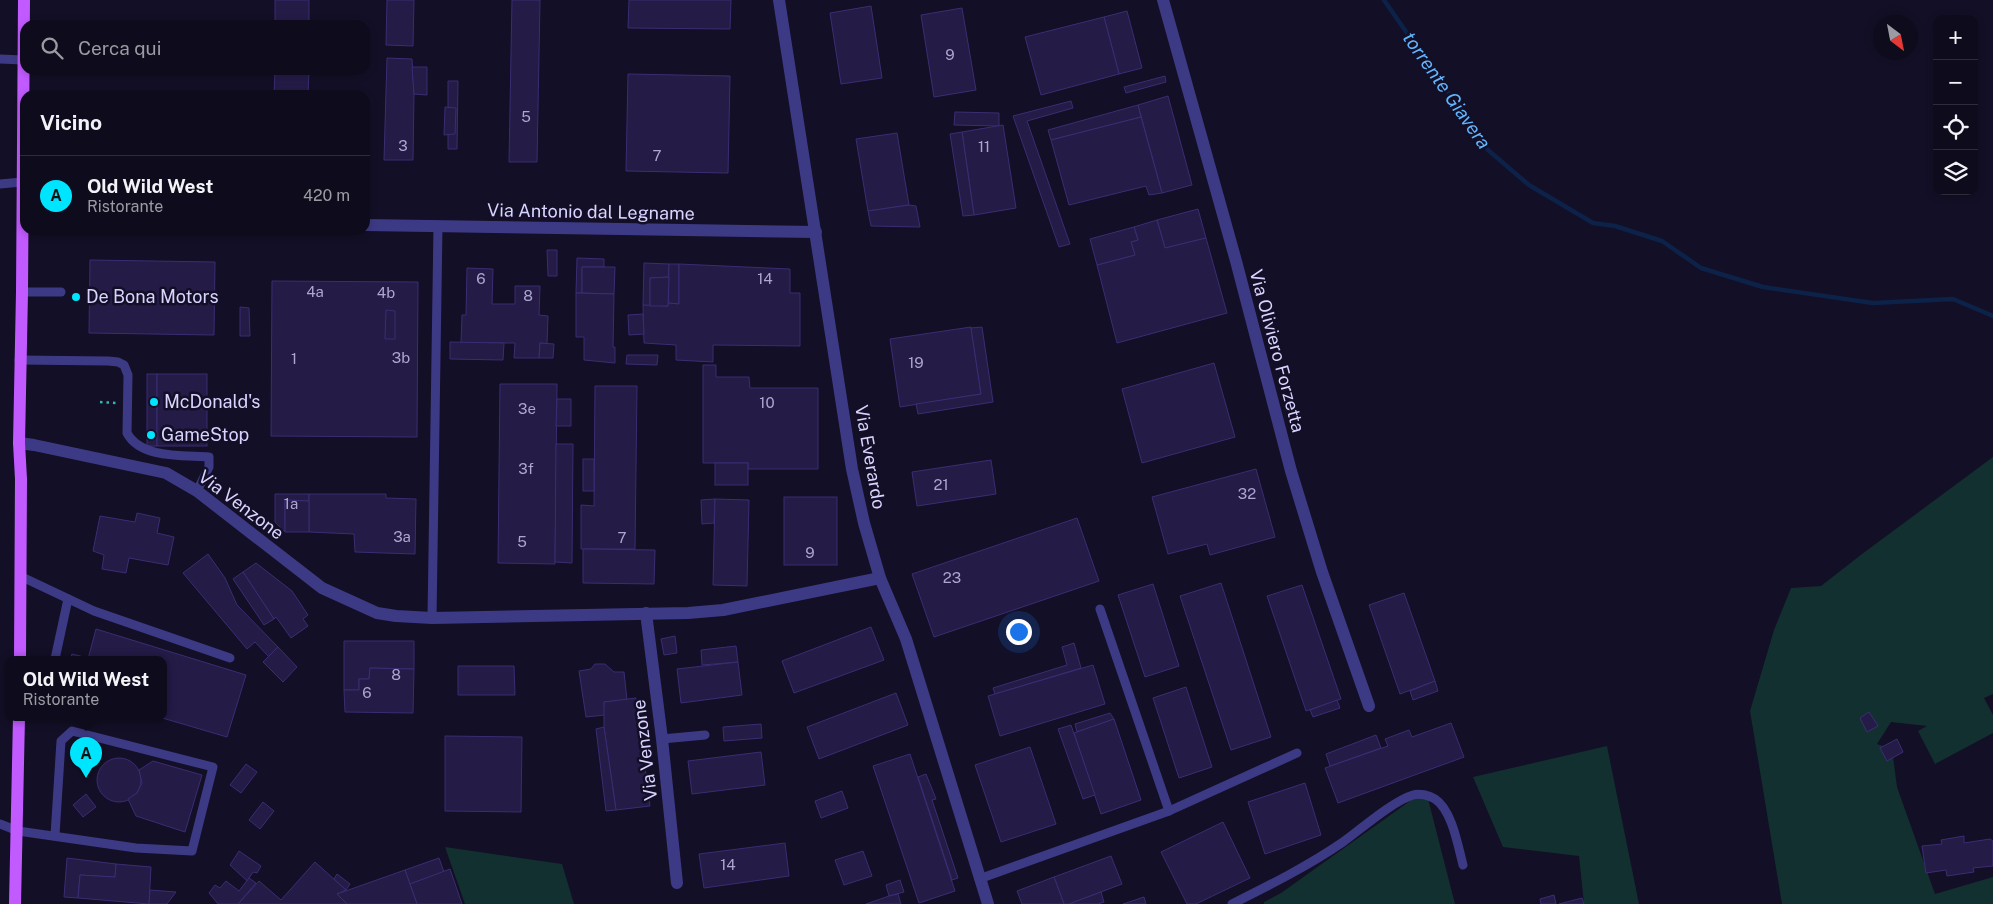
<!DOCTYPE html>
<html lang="it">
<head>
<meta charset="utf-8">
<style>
	:root { --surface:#0e0b1c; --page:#171425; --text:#f1f3f6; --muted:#9b9ba3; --line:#2e2b3b; --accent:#00e5ff }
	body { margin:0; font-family:"Public Sans",sans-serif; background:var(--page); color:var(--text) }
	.controls { position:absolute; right:15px; top:15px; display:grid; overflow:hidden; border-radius:10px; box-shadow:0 2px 8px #0003 }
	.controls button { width:45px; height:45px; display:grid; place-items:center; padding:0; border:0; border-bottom:1px solid var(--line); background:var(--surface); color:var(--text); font:25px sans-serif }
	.compass { position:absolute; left:1873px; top:15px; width:45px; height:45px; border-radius:50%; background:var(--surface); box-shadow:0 2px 8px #0003; rotate:148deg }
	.you { position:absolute; left:1018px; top:631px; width:18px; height:18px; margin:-12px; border:4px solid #fff; border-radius:50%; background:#1a73e8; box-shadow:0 0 0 8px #1a73e833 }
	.badge { display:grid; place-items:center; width:32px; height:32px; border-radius:50%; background:var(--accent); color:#111; font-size:16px; font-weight:700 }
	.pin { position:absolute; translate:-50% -41px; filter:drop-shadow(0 1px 2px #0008) }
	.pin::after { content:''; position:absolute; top:26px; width:18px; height:15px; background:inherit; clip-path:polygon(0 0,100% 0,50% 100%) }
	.popup { position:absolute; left:5px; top:656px; width:162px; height:65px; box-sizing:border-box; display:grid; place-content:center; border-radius:10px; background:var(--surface); filter:drop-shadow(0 1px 4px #0005); font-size:16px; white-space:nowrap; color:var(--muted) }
	.popup b { font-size:19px; color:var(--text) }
	.popup::after { content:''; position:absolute; left:50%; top:100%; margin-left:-10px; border:10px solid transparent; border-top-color:var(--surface) }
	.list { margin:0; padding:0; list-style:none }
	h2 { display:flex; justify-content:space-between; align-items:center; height:65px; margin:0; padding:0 20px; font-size:21px }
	h2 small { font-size:16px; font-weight:400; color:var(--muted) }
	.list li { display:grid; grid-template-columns:32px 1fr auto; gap:15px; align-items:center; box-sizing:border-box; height:80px; padding:0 20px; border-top:1px solid var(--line) }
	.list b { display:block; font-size:19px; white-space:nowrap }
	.list p { margin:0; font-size:16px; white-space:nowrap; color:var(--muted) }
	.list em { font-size:16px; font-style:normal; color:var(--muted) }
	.icon { flex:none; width:28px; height:28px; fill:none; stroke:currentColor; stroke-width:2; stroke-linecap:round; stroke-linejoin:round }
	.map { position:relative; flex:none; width:1993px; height:904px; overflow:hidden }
	.search { position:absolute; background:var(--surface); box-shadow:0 2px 8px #0003; left:20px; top:20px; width:350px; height:55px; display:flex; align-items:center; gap:12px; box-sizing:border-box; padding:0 18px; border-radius:15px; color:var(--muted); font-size:19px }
	.panel { position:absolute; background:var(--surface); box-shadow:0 2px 8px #0003; left:20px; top:90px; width:350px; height:145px; border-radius:15px }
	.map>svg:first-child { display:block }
</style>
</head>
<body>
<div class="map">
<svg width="1993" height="904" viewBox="0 0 1993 904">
	<rect width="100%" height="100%" fill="#130f26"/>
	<g fill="#12302f">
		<polygon points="1993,457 1993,694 1984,698 1993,715 1993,733 1935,764 1918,731 1927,726 1891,722 1877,744 1892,749 1897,787 1935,894 1993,877 1993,904 1782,904 1750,711 1774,630 1791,588 1821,586 1862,554"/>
		<polygon points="1607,746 1639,904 1584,904 1579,856 1503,847 1473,777"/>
		<polygon points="1424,791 1426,791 1455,904 1264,904 1264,902 1281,893"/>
		<polygon points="445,847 562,864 574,904 465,904"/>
	</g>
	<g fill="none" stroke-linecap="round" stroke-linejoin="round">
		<polyline stroke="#0c2248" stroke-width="4.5" points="1384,0 1488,150 1529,185 1593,223 1615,226 1662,241 1701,268 1763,287 1873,303 1953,299 1993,316"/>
	</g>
	<g fill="#241b47" stroke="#3b2d73">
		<polygon points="275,0 309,0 309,25 275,24"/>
		<polygon points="387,0 414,0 413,46 386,45"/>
		<polygon points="512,0 540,0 537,162 509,162"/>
		<polygon points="629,0 731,0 730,29 628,28"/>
		<polygon points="871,6 882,78 841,84 830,13"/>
		<polygon points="962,8 976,90 934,97 921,15"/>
		<polygon points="1127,11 1142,68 1119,74 1104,17"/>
		<polygon points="1104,17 1119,74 1041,95 1025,37"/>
		<polygon points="387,58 412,59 414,94 413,160 384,160"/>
		<polygon points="412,67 427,67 427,95 414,94"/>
		<polygon points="275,70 309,70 308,95 274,95"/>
		<polygon points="628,74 730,76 728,173 626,171"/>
		<polygon points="1165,76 1166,82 1126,93 1124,87"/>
		<polygon points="448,81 458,81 457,149 448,149"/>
		<polygon points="1168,96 1192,185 1162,193 1138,105"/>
		<polygon points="1071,101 1073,108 1027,121 1070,244 1059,247 1013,116"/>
		<polygon points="1138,105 1141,117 1051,140 1048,130"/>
		<polygon points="445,107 456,108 455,134 444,135"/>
		<polygon points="955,112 999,113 999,126 954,125"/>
		<polygon points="1141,117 1162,193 1149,195 1146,186 1069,205 1051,140"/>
		<polygon points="1003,125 1016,208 974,215 962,132"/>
		<polygon points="962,132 974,215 963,216 950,134"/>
		<polygon points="897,133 909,205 868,211 856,139"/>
		<polygon points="909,205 916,206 920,227 871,226 868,211"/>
		<polygon points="1198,209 1206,238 1165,248 1157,220"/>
		<polygon points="1157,220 1165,248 1206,238 1227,313 1117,343 1097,265 1135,255 1131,242 1138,240 1134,227"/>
		<polygon points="1134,227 1138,240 1131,242 1135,255 1097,265 1090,239"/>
		<polygon points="547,250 557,250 557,276 548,276"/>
		<polygon points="577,258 604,259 604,267 582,267 582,293 576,293"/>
		<polygon points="90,260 215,262 214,335 89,333"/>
		<polygon points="644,263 669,264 669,277 650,278 650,306 643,305"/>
		<polygon points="669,264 679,264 679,304 668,303"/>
		<polygon points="679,264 790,269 790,293 800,293 800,346 713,345 713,362 676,360 676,345 644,343 643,305 668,306 668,303 679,304"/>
		<polygon points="582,267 615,267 614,294 582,293"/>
		<polygon points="467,268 493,269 492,304 515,304 515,286 540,286 539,315 548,316 547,344 540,343 539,358 514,358 515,343 461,343 462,315 466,315"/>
		<polygon points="669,277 668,306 650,306 650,278"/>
		<polygon points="272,281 418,282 417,437 271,436"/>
		<polygon points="576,293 614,294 613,347 615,347 615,363 584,360 584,337 576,337"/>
		<polygon points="240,307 249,308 250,336 240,336"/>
		<polygon points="386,310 395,311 395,339 385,339"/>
		<polygon points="643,314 644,334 629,335 628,315"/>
		<polygon points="971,327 981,394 900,407 890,339"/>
		<polygon points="982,327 993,402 918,414 916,404 981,394 971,328"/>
		<polygon points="450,342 504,343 503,360 450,359"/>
		<polygon points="540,343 554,344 553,358 539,358"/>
		<polygon points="627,355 658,355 657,365 626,364"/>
		<polygon points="1214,363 1235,437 1142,463 1122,389"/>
		<polygon points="703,365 716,365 716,377 749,377 750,388 818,388 818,469 748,469 748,463 703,463"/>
		<rect x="147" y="374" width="10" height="72"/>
		<rect x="157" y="374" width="50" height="72"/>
		<polygon points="500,384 557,384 555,564 498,563"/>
		<polygon points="595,386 637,386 635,549 581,549 581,505 594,506"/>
		<polygon points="557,399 571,399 571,426 556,426"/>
		<polygon points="556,444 573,444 572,563 555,562"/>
		<rect x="583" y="459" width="11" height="32"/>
		<polygon points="991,460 996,494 917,506 912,472"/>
		<rect x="715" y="463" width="33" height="22"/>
		<polygon points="1256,469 1275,537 1210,555 1207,544 1168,554 1152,497"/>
		<polygon points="275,494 309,494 309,501 285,500 285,532 275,522"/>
		<polygon points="309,494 386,494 386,498 416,499 415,554 355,552 354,534 309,532"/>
		<rect x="784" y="497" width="53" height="68"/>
		<polygon points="715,499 714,523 702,524 701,500"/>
		<polygon points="715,499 749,500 747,586 713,585"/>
		<polygon points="285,500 309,501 309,532 285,532"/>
		<polygon points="137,513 160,518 157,533 174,537 168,565 129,558 126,573 102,569 104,555 93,551 100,516 135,522"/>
		<polygon points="1077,518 1099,581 934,637 912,574"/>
		<polygon points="583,549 655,550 654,584 583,583"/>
		<polygon points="208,554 225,578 237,605 278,647 269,657 255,642 247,649 183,573"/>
		<polygon points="256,563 292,591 308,615 303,619 308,626 291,638 276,617 274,619 243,572"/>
		<polygon points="243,572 274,619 264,625 233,579"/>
		<polygon points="1221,583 1271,737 1231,750 1180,596"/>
		<polygon points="1153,584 1179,666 1145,677 1118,595"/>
		<polygon points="1302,585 1341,699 1306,711 1267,596"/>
		<polygon points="1404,593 1435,681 1400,694 1369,605"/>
		<polygon points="871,627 884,660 794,693 782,661"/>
		<polygon points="96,629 246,675 227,737 159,717 164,717 164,659 88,659"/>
		<polygon points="675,636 677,653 664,655 661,639"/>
		<polygon points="344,641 414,641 414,669 370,668 369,679 359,679 359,690 344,690"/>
		<polygon points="1074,643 1081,668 995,694 993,688 1067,665 1062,647"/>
		<polygon points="736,646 738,662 702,665 701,650"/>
		<polygon points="278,647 297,667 283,682 263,662"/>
		<polygon points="72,654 88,658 70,659"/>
		<polygon points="738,662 742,695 681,703 677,669"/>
		<polygon points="595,664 605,664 614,672 624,672 627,700 604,702 605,715 586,717 579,671 591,669"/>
		<polygon points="1093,665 1105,704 1000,736 988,696"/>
		<polygon points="458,666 514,666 515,695 458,695"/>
		<polygon points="370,668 414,669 413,713 345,712 344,690 359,690 359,679 369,679"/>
		<polygon points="1435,681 1438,691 1413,700 1410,691"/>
		<polygon points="1186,687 1212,767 1179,778 1153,698"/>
		<polygon points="896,693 908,725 819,759 807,727"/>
		<polygon points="636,698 650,806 616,810 604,727 604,702"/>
		<polygon points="1337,700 1340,708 1313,717 1310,710"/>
		<polygon points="1869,712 1878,726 1867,732 1860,718"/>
		<polygon points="1110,713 1114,719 1077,732 1075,724"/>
		<polygon points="1114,719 1141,800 1101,814 1074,733"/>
		<polygon points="1451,723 1464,757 1338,803 1325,768 1388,746 1385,739 1409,730 1412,737"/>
		<polygon points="761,724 762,738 724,741 723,727"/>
		<polygon points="1071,725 1095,795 1083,799 1058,729"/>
		<polygon points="604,727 616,810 606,811 596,729"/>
		<polygon points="1376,735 1381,748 1330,766 1326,754"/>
		<polygon points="445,736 522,737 521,812 445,811"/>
		<polygon points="1897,739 1903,752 1887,761 1880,748"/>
		<polygon points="1030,747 1056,824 1001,842 975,765"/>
		<polygon points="761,752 765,785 692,794 688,761"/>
		<polygon points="910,754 955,891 919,903 873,766"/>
		<circle cx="119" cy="780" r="22"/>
		<polygon points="153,761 202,775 185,832 136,816 128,799 137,793 142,783 139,770"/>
		<polygon points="246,764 257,772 241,793 230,785"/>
		<polygon points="926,774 936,799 932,800 958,878 952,880 918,777"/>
		<polygon points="1305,783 1321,835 1265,854 1248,802"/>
		<polygon points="842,791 848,808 821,818 815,801"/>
		<polygon points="86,794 96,807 83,817 73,805"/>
		<polygon points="263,802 274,811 260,829 249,820"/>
		<polygon points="1223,822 1250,878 1196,904 1187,904 1161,852"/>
		<polygon points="1964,836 1964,843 1990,839 1993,841 1993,866 1973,868 1974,872 1947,876 1946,870 1926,873 1922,846 1942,844 1941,840"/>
		<polygon points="785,843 789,876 704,888 699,854"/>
		<polygon points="239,851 261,866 257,873 253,872 247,881 230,865"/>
		<polygon points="863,851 872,876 844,885 835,860"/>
		<polygon points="1111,856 1122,884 1069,904 1064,904 1054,877"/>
		<polygon points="67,858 116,864 115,877 80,875 78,898 64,897"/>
		<polygon points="439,858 444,872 410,884 405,870"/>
		<polygon points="315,862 346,890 337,894 347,904 238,904 259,881 281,900"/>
		<polygon points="116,864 151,867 149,904 78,898 80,875 115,877"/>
		<polygon points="450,869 462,904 417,904 410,884"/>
		<polygon points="405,870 417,904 347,904 337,894"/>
		<polygon points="337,874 350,884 346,890 334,879"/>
		<polygon points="1054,877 1064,904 1022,904 1017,891"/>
		<polygon points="249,878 256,883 238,904 218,904 209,893 215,885 220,888 226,881 239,891"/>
		<polygon points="900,880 904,892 889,896 886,885"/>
		<polygon points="150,890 176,892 167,904 149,904"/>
		<polygon points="1101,892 1104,902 1098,904 1069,904"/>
		<polygon points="898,894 901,904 866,904 889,896"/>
		<polygon points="1554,895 1556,904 1541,904 1540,899"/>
		<polygon points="1144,897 1146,904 1123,904"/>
		<polygon points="1582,898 1584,904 1559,904"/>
	</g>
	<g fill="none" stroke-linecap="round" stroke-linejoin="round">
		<polyline stroke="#2fb8b0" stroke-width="2.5" stroke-dasharray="2.5 4" stroke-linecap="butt" points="100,402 116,403"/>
		<g stroke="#3d3a85" stroke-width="9">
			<polyline points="0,59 23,60"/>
			<polyline points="0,184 22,182"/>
			<polyline points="22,292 61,292"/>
			<path d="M19,360L108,361L118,362L124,365L128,375L127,433C141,459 183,455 209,457V467L197,491"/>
			<polyline points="20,576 94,611 230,658"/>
			<polyline points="1100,609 1169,811"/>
			<polyline points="432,618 438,226"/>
			<polyline points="55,659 68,599"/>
			<polyline points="662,739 705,735"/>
			<polyline points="0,824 18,831 136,848 192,851 213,767 72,731 61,741 55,835"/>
			<polyline points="979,879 1169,811 1297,753"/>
			<path d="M1232,904C1270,885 1308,866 1343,842C1361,829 1393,801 1413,795C1419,793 1429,795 1435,799C1452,810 1458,846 1463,865"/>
		</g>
		<g stroke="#3d3a85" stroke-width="12">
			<polyline points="779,0 852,469 864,523 880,578 906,639 988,904"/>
			<polyline points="1163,0 1236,261 1291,471 1322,572 1369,706"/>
			<polyline points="365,225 816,232"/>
			<polyline points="19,443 34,445 166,473 197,491 322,588 377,613 396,616 432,618 688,613 723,610 880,578"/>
			<polyline points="646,613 662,739 677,883"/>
		</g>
		<g stroke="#c25bff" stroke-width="12">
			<polyline points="20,659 21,479 19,443 22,292 24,0"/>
			<polyline points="15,904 19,717"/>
		</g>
	</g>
	<g fill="#00e5ff" stroke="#130f26" stroke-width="2">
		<circle cx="76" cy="297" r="5"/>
		<circle cx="154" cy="402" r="5"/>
		<circle cx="151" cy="435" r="5"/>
	</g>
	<g text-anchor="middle" stroke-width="5" stroke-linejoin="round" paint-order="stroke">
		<g font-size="15" fill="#aca6d1">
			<text x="950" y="60">9</text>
			<text x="526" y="122">5</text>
			<text x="403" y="151">3</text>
			<text x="984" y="152">11</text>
			<text x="657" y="161">7</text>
			<text x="481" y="284">6</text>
			<text x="765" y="284">14</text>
			<text x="315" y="297">4a</text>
			<text x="386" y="298">4b</text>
			<text x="528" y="301">8</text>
			<text x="401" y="363">3b</text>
			<text x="294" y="364">1</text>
			<text x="916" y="368">19</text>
			<text x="767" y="408">10</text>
			<text x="527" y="414">3e</text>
			<text x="526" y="474">3f</text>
			<text x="941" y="490">21</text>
			<text x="1247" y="499">32</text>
			<text x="291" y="509">1a</text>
			<text x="402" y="542">3a</text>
			<text x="622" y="543">7</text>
			<text x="522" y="547">5</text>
			<text x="810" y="558">9</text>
			<text x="952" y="583">23</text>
			<text x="396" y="680">8</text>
			<text x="367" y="698">6</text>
			<text x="728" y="870">14</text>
		</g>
		<g font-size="18" fill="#d9d4ff" stroke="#130f26">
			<text transform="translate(591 212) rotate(1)" y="6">Via Antonio dal Legname</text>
			<text transform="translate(1277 351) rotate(75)" y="6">Via Oliviero Forzetta</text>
			<text transform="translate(870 457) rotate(80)" y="6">Via Everardo</text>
			<text transform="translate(241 505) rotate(37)" y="6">Via Venzone</text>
			<text transform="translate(645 750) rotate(-97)" y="6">Via Venzone</text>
		</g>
		<g font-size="18" fill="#d9d4ff" stroke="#130f26" text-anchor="start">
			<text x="86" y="303">De Bona Motors</text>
			<text x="164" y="408">McDonald's</text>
			<text x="161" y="441">GameStop</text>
		</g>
		<g font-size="19" font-style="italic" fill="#62b6ff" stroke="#130f26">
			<text transform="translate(1447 90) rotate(55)" y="7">torrente Giavera</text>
		</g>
	</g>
</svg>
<div class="controls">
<button>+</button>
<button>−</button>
<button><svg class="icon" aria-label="locate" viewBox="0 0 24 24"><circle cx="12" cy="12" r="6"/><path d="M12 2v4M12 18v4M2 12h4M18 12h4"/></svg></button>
<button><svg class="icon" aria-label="layers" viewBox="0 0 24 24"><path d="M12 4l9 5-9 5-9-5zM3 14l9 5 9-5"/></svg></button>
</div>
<svg class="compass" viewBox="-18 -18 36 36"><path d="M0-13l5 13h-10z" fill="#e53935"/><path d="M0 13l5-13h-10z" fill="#9b9ba3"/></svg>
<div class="you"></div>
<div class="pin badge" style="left:86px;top:778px">A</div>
<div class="popup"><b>Old Wild West</b>Ristorante</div>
<div class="search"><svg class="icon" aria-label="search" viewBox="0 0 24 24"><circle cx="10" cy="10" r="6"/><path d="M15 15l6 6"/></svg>Cerca qui</div>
<section class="panel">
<h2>Vicino<small></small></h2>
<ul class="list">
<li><span class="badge">A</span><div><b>Old Wild West</b><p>Ristorante</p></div><em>420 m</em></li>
</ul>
</section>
</div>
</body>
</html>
